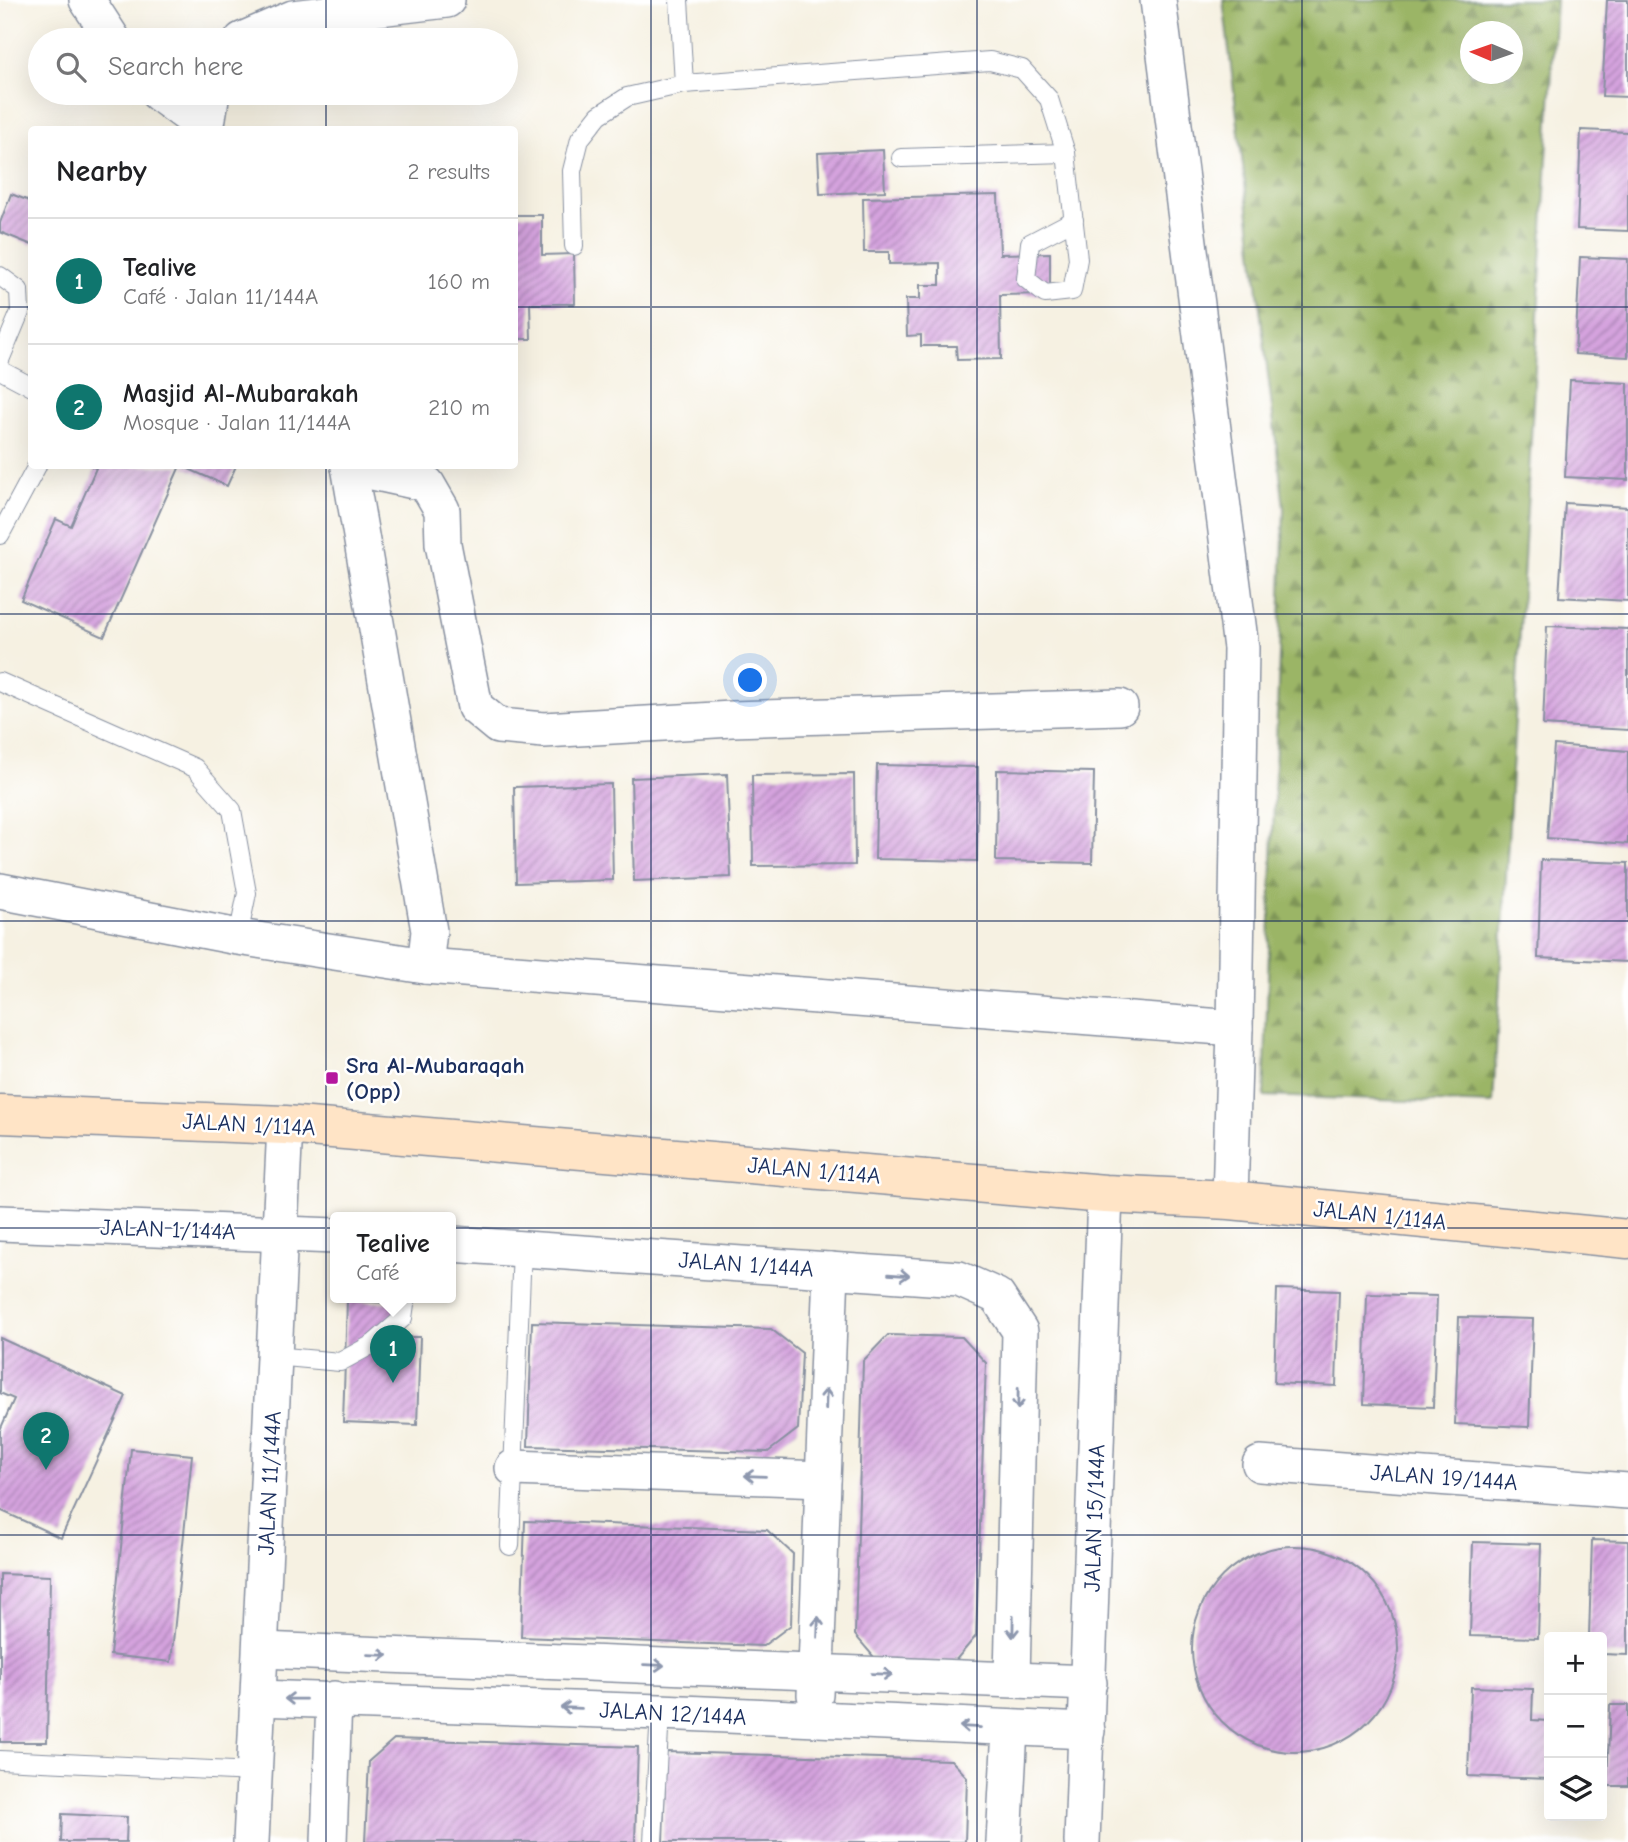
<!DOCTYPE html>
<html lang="en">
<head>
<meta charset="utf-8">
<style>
	:root { --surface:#fff; --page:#f6f6f6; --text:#202124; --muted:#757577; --line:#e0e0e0; --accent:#0f766e }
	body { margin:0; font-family:"Comic Neue",sans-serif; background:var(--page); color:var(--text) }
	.controls { position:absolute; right:21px; bottom:21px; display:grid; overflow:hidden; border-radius:7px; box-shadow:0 7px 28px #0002 }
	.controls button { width:63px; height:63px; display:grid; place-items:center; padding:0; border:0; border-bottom:2px solid var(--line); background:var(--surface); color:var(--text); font:35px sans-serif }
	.compass { position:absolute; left:1460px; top:21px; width:63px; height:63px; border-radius:50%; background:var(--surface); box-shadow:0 7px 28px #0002; rotate:272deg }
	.you { position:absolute; left:751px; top:681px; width:24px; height:24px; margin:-18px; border:5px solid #fff; border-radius:50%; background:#1a73e8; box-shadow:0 0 0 10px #1a73e833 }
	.badge { display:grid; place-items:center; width:46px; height:46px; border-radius:50%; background:var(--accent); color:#fff; font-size:23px; font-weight:700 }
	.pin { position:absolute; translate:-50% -58px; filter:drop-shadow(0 2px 4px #0008) }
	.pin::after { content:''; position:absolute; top:37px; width:24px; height:21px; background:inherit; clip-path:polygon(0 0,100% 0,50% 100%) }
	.popup { position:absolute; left:330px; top:1212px; width:126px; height:91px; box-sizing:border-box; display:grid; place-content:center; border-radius:7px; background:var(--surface); filter:drop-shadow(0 2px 5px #0005); font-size:23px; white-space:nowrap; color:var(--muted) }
	.popup b { font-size:26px; color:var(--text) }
	.popup::after { content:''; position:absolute; left:50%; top:100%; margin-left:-14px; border:14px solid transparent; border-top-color:var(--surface) }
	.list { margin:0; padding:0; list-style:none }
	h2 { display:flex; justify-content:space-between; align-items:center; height:91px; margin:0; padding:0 28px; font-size:30px }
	h2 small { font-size:23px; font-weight:400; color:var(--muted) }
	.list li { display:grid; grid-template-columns:46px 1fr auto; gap:21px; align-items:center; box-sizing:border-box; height:126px; padding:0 28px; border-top:2px solid var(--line) }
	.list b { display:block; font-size:26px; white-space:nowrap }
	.list p { margin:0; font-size:23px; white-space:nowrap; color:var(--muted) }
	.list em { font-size:23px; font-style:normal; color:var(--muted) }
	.icon { flex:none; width:38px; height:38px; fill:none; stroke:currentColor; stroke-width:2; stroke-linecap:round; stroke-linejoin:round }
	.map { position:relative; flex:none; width:1628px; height:1842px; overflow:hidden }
	.search { position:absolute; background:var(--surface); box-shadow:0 7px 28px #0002; left:28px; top:28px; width:490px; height:77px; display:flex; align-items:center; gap:18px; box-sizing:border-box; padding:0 24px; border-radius:38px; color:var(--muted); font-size:26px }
	.panel { position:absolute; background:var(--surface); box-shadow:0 7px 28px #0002; left:28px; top:126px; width:490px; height:343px; border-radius:7px }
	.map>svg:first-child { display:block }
</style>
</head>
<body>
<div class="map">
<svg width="1628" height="1842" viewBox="0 0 1628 1842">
	<defs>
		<pattern id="forest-firs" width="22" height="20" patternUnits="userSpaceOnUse" patternTransform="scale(1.75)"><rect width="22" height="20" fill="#9bb566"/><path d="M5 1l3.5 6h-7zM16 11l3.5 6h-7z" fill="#7e9457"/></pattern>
		<pattern id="building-hatch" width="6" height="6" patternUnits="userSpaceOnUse" patternTransform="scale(1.75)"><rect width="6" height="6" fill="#d5a3de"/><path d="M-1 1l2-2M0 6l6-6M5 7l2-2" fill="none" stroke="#ac85b7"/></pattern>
	</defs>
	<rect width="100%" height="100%" fill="#fff"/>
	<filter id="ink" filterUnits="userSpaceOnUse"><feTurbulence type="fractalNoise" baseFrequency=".0143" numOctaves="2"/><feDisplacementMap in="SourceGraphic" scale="14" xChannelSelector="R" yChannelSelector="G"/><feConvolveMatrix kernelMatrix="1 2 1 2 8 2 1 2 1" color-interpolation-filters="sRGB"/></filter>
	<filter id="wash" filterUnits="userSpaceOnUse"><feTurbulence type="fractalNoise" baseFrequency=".00686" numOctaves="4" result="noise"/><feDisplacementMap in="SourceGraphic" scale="28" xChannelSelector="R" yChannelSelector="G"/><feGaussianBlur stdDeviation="1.57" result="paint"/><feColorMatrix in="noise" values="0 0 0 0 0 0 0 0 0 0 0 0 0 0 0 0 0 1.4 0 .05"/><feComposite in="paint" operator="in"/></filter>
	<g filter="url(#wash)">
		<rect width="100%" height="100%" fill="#f6f1e2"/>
		<path fill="url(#forest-firs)" stroke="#5b7262" stroke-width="2" fill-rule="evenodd" d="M1223,0H1556L1493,1104L1264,1096L1284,508ZM1470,32H1512V74H1470Z"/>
		<g id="blocks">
			<g fill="url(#building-hatch)">
				<polygon points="1607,0 1628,0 1628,97 1602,96"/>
				<polygon points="1581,130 1628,132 1628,231 1577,229"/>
				<polygon points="883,150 885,191 820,194 818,153"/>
				<polygon points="11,194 32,202 32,245 0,232 0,223"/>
				<polygon points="998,195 1000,254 1050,253 1050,294 1000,295 1001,359 957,360 956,346 921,346 921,335 907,336 906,299 920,299 920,285 940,285 940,263 889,264 889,252 864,252 863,198"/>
				<polygon points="514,215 542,215 542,255 574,254 575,304 530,304 531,339 514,339"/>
				<polygon points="1580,257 1628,259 1628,357 1575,354"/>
				<polygon points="1570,380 1628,383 1628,480 1565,477"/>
				<polygon points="91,466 180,466 104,637 21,600 56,519 71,526 96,468"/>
				<polygon points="182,466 236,466 227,486"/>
				<polygon points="1565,503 1628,507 1628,601 1559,597"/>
				<polygon points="1547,626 1628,629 1628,730 1543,725"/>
				<polygon points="1554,745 1628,751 1628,844 1547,838"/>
				<polygon points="877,765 978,767 977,861 875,859"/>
				<polygon points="997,770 1094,772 1092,863 996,861"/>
				<polygon points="727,774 731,877 634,881 631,778"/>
				<polygon points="854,774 855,865 753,866 752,775"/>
				<polygon points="611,784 613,880 516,883 514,787"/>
				<polygon points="1541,860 1628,863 1628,962 1538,958"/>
				<polygon points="1277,1289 1339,1291 1336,1386 1274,1383"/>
				<polygon points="1367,1294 1437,1296 1433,1407 1364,1404"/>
				<polygon points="347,1301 396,1303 395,1337 420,1337 417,1425 343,1422"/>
				<polygon points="1459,1317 1533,1319 1529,1427 1455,1424"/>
				<polygon points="532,1322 771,1329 802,1353 798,1429 768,1452 528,1446"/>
				<polygon points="888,1335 962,1337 986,1363 976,1636 955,1661 879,1663 855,1635 863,1361"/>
				<polygon points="0,1338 126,1396 61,1538 0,1510 0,1430 14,1399 0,1393"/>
				<polygon points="131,1449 192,1455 171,1662 110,1655"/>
				<polygon points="525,1521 767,1530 793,1554 791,1625 763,1646 521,1637"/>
				<polygon points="1592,1540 1628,1541 1628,1655 1602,1654 1602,1637 1589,1637"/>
				<polygon points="1473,1542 1541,1544 1538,1638 1470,1636"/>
				<circle cx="1295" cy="1649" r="103"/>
				<polygon points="0,1574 50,1576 47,1742 0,1742"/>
				<polygon points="1471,1687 1533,1689 1532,1720 1549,1721 1549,1779 1468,1776"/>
				<polygon points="1610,1705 1628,1705 1628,1786 1607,1786"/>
				<polygon points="394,1739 638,1747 635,1842 365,1842 369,1761"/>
				<polygon points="666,1752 951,1760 967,1777 965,1842 663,1842"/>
				<polygon points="62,1814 127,1817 126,1842 61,1842"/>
			</g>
		</g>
	</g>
	<g filter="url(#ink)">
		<use href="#blocks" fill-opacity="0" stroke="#8890a0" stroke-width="2"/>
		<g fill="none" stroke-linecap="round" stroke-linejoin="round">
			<defs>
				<g id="lane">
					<polyline points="679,0 684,84"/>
					<polyline points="901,158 1066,153"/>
					<polyline points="574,246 572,171 580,139 599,115 627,97 684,84 990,61 1022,69 1049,99 1066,153 1078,259 1072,291 1045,294 1026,279 1030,243 1074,220"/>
					<polyline points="0,276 19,290 20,312 0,360"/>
					<polyline points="0,370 32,387"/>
					<polyline points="0,535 37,466"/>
					<polyline points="0,682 195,768 232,810 247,893 238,937"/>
					<polyline points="274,1356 340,1362 373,1344 403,1318 406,1297"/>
					<polyline points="510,1546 522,1249"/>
					<polyline points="0,1760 254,1772"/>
					<polyline points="653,1842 660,1712"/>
				</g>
				<g id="street">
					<polyline points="87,0 113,40"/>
					<polyline points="242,40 293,18 447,0"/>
					<polyline points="158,93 206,128"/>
					<polyline points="206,130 212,93"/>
					<polyline points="349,466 429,931 425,966"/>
					<polyline points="349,467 427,484 442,510 443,544 475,707 498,726 544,730 732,719 1120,707"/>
					<polyline points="0,891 238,937 425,966 1235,1028 1241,648 1158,0"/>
					<polyline points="1230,1200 1235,1028"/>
					<polyline points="0,1223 335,1236"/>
					<polyline points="451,1244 959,1279 997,1296 1020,1331 1012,1678"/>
					<polyline points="1260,1464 1628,1491"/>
					<polyline points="513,1468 823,1479"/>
					<polyline points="261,1650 1089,1683"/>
					<polyline points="815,1695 831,1270"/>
					<polyline points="258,1698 660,1712 1087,1731"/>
					<polyline points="251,1842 285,1125"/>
					<polyline points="329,1842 334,1699"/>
					<polyline points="1004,1842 1010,1729"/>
					<polyline points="1082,1842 1105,1194"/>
				</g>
				<polyline id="secondary" points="0,1114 285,1125 1105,1194 1230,1200 1628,1239"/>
			</defs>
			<use href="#lane" stroke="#8890a0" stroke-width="20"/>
			<use href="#street" stroke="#8890a0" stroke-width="38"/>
			<use href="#secondary" stroke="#8890a0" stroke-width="41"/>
			<use href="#lane" stroke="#fff" stroke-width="18"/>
			<use href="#street" stroke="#fff" stroke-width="35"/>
			<use href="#secondary" stroke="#ffe4c6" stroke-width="38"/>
		</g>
		<defs><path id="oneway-shaft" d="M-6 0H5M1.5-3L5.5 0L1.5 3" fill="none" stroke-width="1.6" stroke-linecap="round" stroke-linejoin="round" transform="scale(1.75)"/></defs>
		<g stroke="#8d97ae">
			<use href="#oneway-shaft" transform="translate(899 1275) rotate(4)"/>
			<use href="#oneway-shaft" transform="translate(826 1399) rotate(-88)"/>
			<use href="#oneway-shaft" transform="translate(1018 1399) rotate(91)"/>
			<use href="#oneway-shaft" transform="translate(755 1476) rotate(-178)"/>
			<use href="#oneway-shaft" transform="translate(818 1627) rotate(-88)"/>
			<use href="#oneway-shaft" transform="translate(1013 1627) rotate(91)"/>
			<use href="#oneway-shaft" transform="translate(378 1655) rotate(2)"/>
			<use href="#oneway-shaft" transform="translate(654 1665) rotate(2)"/>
			<use href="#oneway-shaft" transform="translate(882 1674) rotate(2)"/>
			<use href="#oneway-shaft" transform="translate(295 1699) rotate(-179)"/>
			<use href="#oneway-shaft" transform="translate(571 1708) rotate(-178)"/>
			<use href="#oneway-shaft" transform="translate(970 1727) rotate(-177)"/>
		</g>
	</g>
	<path fill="none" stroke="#1b2f5e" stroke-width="2" stroke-opacity="0.55" d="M326,0V40M651,0V1842M977,0V1842M1302,0V1842M326,93V130M0,307H32M514,307H1628M326,466V1842M0,614H1628M0,921H1628M0,1228H1628M0,1535H1628"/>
	<rect fill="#b5179e" stroke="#fff" stroke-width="2.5" x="325" y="1071" width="14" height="14" rx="3.5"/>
	<g text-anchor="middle" stroke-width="5" stroke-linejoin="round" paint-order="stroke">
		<g font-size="23" font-weight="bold" fill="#1b2f5e" stroke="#fff" text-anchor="start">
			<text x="346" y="1073">Sra Al-Mubaraqah<tspan x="346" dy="26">(Opp)</tspan></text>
		</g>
		<g font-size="23" fill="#1b2f5e" stroke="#fff">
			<text transform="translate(249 1124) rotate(3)" y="8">JALAN 1/114A</text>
			<text transform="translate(814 1170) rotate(5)" y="8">JALAN 1/114A</text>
			<text transform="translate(1380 1215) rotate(6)" y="8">JALAN 1/114A</text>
			<text transform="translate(168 1229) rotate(2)" y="8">JALAN 1/144A</text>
			<text transform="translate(746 1264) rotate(4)" y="8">JALAN 1/144A</text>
			<text transform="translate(1444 1477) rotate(4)" y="8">JALAN 19/144A</text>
			<text transform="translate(269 1483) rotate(-87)" y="8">JALAN 11/144A</text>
			<text transform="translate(1094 1518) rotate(-88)" y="8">JALAN 15/144A</text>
			<text transform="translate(673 1713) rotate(3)" y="8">JALAN 12/144A</text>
		</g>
	</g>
</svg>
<div class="controls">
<button>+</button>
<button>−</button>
<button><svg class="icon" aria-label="layers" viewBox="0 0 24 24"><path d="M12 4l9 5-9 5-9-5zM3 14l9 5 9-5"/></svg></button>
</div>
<svg class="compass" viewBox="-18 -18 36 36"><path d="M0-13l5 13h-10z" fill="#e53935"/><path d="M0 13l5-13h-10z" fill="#757577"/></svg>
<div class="you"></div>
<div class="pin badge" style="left:393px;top:1383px">1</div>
<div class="popup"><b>Tealive</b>Café</div>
<div class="pin badge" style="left:46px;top:1470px">2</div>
<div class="search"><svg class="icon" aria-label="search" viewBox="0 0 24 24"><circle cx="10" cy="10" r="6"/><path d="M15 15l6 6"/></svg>Search here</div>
<section class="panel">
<h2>Nearby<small>2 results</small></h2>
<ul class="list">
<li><span class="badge">1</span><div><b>Tealive</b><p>Café · Jalan 11/144A</p></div><em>160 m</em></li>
<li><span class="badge">2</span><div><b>Masjid Al-Mubarakah</b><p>Mosque · Jalan 11/144A</p></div><em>210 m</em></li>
</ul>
</section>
</div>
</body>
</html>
